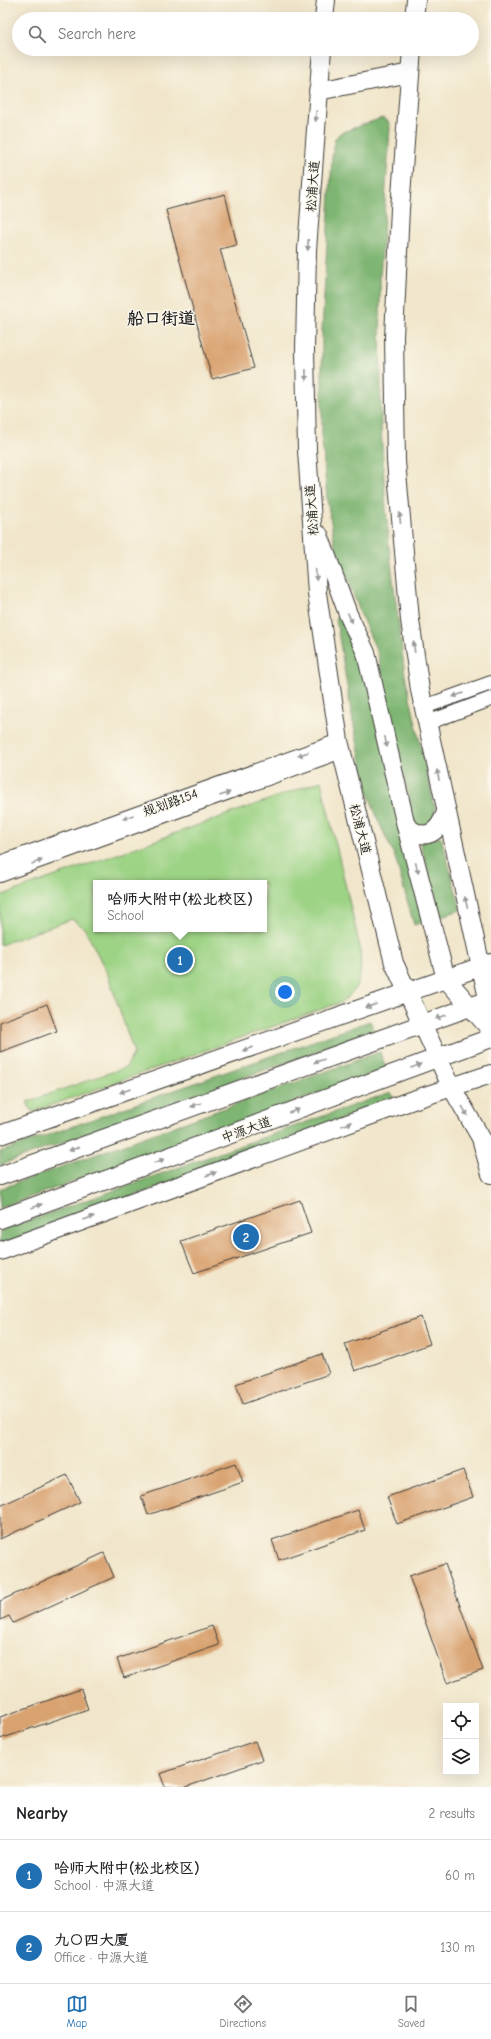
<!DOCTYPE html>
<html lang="en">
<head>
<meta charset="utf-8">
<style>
	:root { --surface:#fff; --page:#f2f2f2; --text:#202124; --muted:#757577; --line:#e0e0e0; --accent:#1f6fb2 }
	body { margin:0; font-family:"Comic Neue","LXGW WenKai TC",sans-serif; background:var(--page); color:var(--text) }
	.controls { position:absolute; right:12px; bottom:12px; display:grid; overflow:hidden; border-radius:0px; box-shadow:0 4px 16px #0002 }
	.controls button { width:36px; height:36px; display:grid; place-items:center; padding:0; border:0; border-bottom:1px solid var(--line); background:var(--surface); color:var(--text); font:20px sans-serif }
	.you { position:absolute; left:285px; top:992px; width:14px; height:14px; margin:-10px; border:3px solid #fff; border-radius:50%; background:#1a73e8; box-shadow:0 0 0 6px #1a73e833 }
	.badge { display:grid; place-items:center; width:26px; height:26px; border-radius:50%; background:var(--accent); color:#fff; font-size:13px; font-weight:700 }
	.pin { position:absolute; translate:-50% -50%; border:2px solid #fff; box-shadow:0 1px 4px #0006 }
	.popup { position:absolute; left:93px; top:880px; width:174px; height:52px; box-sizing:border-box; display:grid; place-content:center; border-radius:0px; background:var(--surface); filter:drop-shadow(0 1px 3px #0005); font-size:13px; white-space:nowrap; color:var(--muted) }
	.popup b { font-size:15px; color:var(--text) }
	.popup::after { content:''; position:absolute; left:50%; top:100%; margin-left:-8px; border:8px solid transparent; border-top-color:var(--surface) }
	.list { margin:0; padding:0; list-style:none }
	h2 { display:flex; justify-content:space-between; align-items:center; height:52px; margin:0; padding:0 16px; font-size:17px }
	h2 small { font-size:13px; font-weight:400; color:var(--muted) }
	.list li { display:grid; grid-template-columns:26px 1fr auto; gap:12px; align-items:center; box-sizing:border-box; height:72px; padding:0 16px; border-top:1px solid var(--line) }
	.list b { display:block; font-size:15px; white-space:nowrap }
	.list p { margin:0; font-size:13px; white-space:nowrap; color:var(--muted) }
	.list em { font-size:13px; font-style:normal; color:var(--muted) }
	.icon { flex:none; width:22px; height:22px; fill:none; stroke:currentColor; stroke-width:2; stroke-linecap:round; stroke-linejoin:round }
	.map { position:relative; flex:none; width:491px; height:1787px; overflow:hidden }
	.search { position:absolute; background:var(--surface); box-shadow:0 4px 16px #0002; left:12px; right:12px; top:12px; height:44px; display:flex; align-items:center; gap:10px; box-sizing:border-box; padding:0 14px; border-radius:22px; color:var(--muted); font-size:15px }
	.sheet { height:196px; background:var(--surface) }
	nav { display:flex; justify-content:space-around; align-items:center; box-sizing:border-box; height:56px; border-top:1px solid var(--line); background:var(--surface); font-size:11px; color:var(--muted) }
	nav a { display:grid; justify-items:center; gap:2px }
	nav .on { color:var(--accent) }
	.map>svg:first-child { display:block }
</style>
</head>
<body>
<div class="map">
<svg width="491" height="1787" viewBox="0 0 491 1787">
	<rect width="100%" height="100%" fill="#fbf7ec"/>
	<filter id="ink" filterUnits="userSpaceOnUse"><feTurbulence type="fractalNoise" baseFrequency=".025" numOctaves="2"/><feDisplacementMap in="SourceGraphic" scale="8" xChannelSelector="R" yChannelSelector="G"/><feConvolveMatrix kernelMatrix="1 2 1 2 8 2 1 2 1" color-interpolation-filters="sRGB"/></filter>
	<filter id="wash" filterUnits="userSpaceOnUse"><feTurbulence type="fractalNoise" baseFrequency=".012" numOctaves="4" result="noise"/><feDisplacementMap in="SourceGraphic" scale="16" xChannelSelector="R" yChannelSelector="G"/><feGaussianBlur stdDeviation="0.9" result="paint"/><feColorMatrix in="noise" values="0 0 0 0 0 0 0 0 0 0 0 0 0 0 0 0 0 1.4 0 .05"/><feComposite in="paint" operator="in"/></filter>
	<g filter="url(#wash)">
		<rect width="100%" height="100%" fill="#f1e6cb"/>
		<path fill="#9dd385" stroke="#5c7850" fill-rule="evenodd" d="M321,781L360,947C361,973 364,984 342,1002L32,1112L27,1102L126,1067L134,1053L108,975L85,929L72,919L0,945V896ZM96,883H264V929H96Z"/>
		<g fill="#7eb572" stroke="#4d6847">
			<path d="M382,118L388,121L390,127L380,279L381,427L385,495L389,547L405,675L435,809V819C430,826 426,827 417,825L412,816L378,654L363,620L335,545L327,499L322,440V331L332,158L335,139L340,133Z"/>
			<polygon points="338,613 359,642 426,921 414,925 395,857 378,820 367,790 352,716 336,619"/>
			<polygon points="441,837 461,910 441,916 420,842"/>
			<polygon points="370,1021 374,1031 0,1165 0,1152"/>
			<polygon points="380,1052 386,1069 0,1208 0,1189"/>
			<polygon points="391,1092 394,1100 0,1245 0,1231"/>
		</g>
		<g id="blocks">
			<g fill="#d9a371">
				<polygon points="225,194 237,245 220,249 254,368 212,379 166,210"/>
				<polygon points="47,1004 57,1031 0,1052 0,1022"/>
				<polygon points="300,1200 311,1233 194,1273 181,1241"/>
				<polygon points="421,1317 430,1344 355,1371 345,1344"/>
				<polygon points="322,1354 329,1374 243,1404 236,1384"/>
				<polygon points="236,1463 243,1482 148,1515 141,1496"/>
				<polygon points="463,1470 473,1497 397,1524 387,1497"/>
				<polygon points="67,1475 80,1502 0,1539 0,1506"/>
				<polygon points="358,1510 365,1530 279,1560 272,1540"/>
				<polygon points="104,1553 114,1577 13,1623 9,1616 0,1620 0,1601"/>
				<polygon points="445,1564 483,1670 447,1683 409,1576"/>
				<polygon points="212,1626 219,1645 124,1678 117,1659"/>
				<polygon points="81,1689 88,1709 0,1739 0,1717"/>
				<polygon points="255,1741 262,1760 186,1787 165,1787 160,1774"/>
			</g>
		</g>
	</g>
	<g filter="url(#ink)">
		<use href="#blocks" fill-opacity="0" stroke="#3c3a36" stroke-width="1"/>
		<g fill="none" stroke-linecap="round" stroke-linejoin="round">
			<defs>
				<g id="tertiary">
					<polyline points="424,707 491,683"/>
					<polyline points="427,723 491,699"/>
					<polyline points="0,863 339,741"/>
					<polyline points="0,875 342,751"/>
				</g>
				<g id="trunk">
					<polyline points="324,19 326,0"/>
					<polyline points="414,19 416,0"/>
					<polyline points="322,49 307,250 305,350 307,450 317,593 339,741 394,963 452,1088 481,1138 491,1174"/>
					<polyline points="412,49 400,209 394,337 396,461 410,620 420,690 491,1012"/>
					<polyline points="318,91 410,73"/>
					<polyline points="319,535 348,614 366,653 406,826 446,979 491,1030"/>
					<path d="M406,826C425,842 438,834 446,812"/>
					<polyline points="0,1135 491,963"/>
					<polyline points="0,1176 481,1003"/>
					<polyline points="0,1219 491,1038"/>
					<polyline points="0,1251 410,1101 491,1074"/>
				</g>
			</defs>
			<use href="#tertiary" stroke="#3c3a36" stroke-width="16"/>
			<use href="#trunk" stroke="#3c3a36" stroke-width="20"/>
			<use href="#tertiary" stroke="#fff" stroke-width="14"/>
			<use href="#trunk" stroke="#fff" stroke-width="18"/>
		</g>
		<defs><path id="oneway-solid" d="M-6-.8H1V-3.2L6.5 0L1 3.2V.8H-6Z"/></defs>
		<g fill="#999">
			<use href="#oneway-solid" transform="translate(316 116) rotate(94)"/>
			<use href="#oneway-solid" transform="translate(308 245) rotate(93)"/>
			<use href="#oneway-solid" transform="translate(306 375) rotate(89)"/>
			<use href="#oneway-solid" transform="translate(400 518) rotate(-95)"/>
			<use href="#oneway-solid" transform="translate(316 575) rotate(86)"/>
			<use href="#oneway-solid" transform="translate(350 618) rotate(66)"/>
			<use href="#oneway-solid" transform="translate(414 647) rotate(-98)"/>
			<use href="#oneway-solid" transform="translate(458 695) rotate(160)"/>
			<use href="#oneway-solid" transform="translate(386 742) rotate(77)"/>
			<use href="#oneway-solid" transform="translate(303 754) rotate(160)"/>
			<use href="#oneway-solid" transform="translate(438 775) rotate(-102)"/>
			<use href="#oneway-solid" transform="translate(225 794) rotate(-20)"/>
			<use href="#oneway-solid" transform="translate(128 817) rotate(160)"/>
			<use href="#oneway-solid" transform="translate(37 862) rotate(-20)"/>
			<use href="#oneway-solid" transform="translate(417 868) rotate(75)"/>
			<use href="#oneway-solid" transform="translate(466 902) rotate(-103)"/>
			<use href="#oneway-solid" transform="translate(371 1006) rotate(161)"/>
			<use href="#oneway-solid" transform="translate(441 1017) rotate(161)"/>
			<use href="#oneway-solid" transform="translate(248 1049) rotate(161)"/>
			<use href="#oneway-solid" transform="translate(319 1061) rotate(160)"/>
			<use href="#oneway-solid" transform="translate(416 1066) rotate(-22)"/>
			<use href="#oneway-solid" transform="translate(125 1091) rotate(161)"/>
			<use href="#oneway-solid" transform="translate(196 1105) rotate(160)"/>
			<use href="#oneway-solid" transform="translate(294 1111) rotate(-20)"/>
			<use href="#oneway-solid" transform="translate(465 1111) rotate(60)"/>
			<use href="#oneway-solid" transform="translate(347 1124) rotate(-20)"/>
			<use href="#oneway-solid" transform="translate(74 1149) rotate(160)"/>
			<use href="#oneway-solid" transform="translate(159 1161) rotate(-20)"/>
			<use href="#oneway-solid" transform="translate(211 1174) rotate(-20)"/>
			<use href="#oneway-solid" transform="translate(37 1206) rotate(-20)"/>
			<use href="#oneway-solid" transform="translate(89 1218) rotate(-20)"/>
		</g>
	</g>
	<g text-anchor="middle" stroke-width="3" stroke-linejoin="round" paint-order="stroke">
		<g font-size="13" fill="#1c1c1c" stroke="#fbf7ec">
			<text transform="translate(312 186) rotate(-86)" y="5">松浦大道</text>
			<text transform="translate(311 510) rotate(-94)" y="5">松浦大道</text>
			<text transform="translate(170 802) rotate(-20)" y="5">规划路154</text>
			<text transform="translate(361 829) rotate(76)" y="5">松浦大道</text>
			<text transform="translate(246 1129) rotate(-20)" y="5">中源大道</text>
		</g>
		<g font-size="17" font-weight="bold" fill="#1c1c1c" stroke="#fbf7ec">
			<text x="161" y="324">船口街道</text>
		</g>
	</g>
</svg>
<div class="controls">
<button><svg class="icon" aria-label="locate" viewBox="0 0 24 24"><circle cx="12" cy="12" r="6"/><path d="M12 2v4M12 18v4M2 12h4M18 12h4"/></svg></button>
<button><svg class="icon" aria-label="layers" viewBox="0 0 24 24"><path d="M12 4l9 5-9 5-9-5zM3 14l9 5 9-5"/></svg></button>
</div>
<div class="you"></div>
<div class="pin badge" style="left:180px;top:960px">1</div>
<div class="popup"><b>哈师大附中(松北校区)</b>School</div>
<div class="pin badge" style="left:246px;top:1237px">2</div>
<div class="search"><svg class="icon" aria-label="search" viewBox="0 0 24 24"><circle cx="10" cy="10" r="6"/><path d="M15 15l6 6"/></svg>Search here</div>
</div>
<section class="sheet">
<h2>Nearby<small>2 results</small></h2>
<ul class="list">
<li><span class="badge">1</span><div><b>哈师大附中(松北校区)</b><p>School · 中源大道</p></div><em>60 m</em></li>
<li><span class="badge">2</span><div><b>九〇四大厦</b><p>Office · 中源大道</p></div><em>130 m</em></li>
</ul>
</section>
<nav>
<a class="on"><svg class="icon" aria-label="map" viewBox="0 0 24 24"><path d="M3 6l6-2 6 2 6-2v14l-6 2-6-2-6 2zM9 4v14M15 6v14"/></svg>Map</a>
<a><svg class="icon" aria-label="directions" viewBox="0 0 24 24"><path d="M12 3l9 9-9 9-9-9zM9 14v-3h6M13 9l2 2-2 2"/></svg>Directions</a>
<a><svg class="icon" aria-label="saved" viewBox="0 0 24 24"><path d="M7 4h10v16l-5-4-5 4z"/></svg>Saved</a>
</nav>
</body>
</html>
